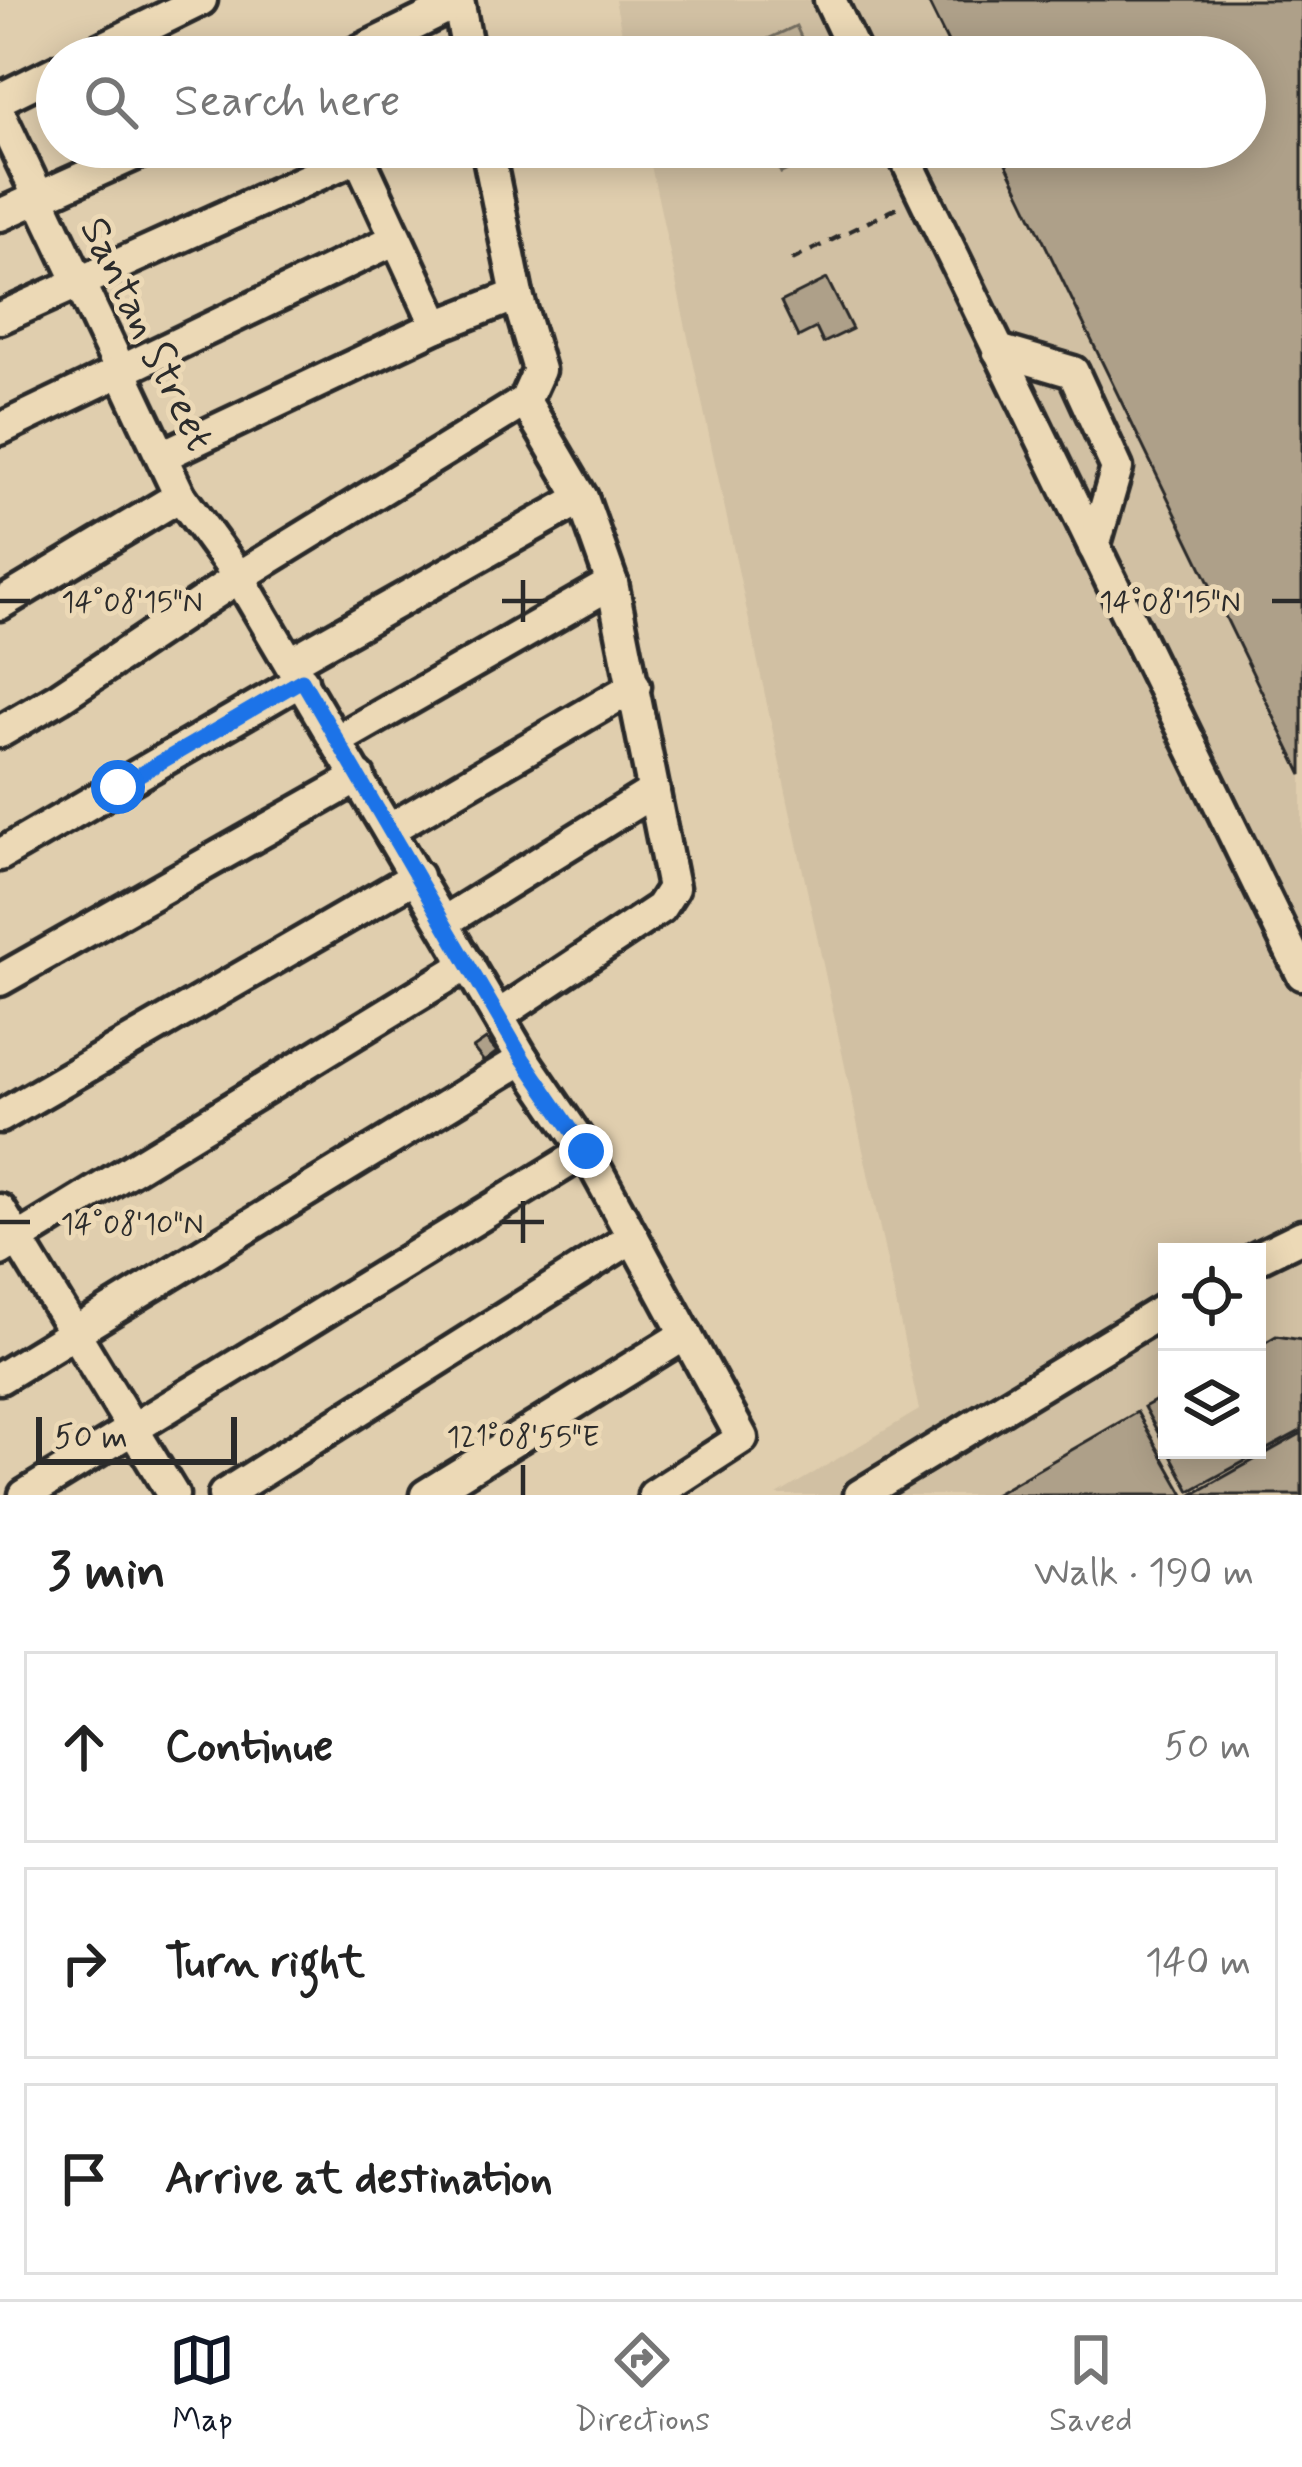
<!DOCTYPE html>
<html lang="en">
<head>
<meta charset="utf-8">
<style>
	:root { --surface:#fff; --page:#f2f2f2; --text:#222; --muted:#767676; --line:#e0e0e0; --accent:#111827 }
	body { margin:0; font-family:Mynerve,sans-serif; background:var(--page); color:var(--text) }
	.controls { position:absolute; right:36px; bottom:36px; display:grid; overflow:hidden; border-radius:0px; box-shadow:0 6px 30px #0003 }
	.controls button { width:108px; height:108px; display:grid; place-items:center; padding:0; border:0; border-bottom:3px solid var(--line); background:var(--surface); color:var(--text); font:60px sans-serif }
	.scale { position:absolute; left:36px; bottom:30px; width:201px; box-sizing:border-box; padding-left:12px; border:6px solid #2b2b2b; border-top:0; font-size:33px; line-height:42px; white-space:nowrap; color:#2b2b2b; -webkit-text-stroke:9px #ecd9b6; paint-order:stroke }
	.stop { position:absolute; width:36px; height:36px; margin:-27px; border:9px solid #1a73e8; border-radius:50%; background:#fff }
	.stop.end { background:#1a73e8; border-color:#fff; box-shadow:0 3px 12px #0008 }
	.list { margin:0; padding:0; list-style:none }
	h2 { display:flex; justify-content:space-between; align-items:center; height:156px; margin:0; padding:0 48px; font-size:51px }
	h2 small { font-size:39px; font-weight:400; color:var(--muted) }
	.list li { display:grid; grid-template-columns:78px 1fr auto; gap:36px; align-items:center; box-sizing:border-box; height:192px; margin:0 24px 24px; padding:0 24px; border:3px solid var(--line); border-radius:0px }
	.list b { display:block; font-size:45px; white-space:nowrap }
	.list em { font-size:39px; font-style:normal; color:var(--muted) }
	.icon { flex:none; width:66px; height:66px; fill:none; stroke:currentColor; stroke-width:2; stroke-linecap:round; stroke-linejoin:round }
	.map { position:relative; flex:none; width:1302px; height:1495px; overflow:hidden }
	.search { position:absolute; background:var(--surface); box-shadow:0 6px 30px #0003; left:36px; right:36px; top:36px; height:132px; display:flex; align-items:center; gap:30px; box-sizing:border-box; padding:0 42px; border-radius:66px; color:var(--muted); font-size:45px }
	.sheet { height:804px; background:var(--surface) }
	nav { display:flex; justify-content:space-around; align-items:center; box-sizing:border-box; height:168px; border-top:3px solid var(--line); background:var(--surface); font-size:33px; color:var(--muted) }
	nav a { display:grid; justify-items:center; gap:6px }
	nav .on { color:var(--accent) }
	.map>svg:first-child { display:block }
</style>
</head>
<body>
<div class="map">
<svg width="1302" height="1495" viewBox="0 0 1302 1495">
	<rect width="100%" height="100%" fill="#e0ceae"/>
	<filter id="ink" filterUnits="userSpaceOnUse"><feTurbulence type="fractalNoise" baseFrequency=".00833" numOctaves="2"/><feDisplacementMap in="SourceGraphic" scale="24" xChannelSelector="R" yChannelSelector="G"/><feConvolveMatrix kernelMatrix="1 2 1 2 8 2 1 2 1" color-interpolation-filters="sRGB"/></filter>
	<g filter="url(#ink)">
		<path fill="#d1c0a3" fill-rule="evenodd" d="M615,0H1302V1495H777L919,1410L647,147H1245V57H627ZM1167,1252H1257V1450H1167Z"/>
		<g fill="#c2b398" stroke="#766f62" stroke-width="3">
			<polygon points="796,26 810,57 729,57"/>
			<polygon points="769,147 839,147 781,173"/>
		</g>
		<g fill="#aea089" stroke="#2b2b2b" stroke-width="3">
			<polygon points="927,0 1302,0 1302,775 998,147 1245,147 1245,57 955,57"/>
			<polygon points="827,279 852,329 823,343 816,328 798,337 781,302"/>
			<polygon points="486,1039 497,1052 484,1062 473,1048"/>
			<polygon points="1276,1336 1302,1340 1302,1430 1190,1491 1168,1450 1257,1450 1257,1347"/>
			<polygon points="1167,1394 1167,1449 1144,1407"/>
			<polygon points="1137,1412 1184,1495 994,1495"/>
			<polygon points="1302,1433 1302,1495 1192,1495"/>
		</g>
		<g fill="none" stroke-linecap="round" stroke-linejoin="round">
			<defs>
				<g id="minor">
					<polyline points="458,0 469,57"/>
					<polyline points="830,0 857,57"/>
					<polyline points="85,57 201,0"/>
					<polyline points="348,57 458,3"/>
					<polyline points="0,99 57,71"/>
					<polyline points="0,115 180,496 239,577 523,1059 586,1151 742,1438 654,1495"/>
					<polyline points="354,147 437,326 517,295"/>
					<polyline points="900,147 1302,974"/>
					<polyline points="0,215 151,147"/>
					<polyline points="0,318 359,156"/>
					<polyline points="998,350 1073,372 1117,468 1094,547"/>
					<polyline points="0,429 396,239"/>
					<polyline points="162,456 437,326"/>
					<polyline points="0,604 180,496"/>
					<polyline points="291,662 582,498"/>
					<polyline points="0,732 60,697 239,577 525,401 539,370 517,295 487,147"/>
					<polyline points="338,740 612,583"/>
					<polyline points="390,829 635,686"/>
					<polyline points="0,855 302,680"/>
					<polyline points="444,922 654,791"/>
					<polyline points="0,980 359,777"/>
					<polyline points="498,1016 660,908 673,888 612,583 582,498 525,401"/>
					<polyline points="0,1117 417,876"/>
					<polyline points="0,1210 173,1495"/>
					<polyline points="0,1250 468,964"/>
					<polyline points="1257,1258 1302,1236"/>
					<polyline points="0,1378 523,1059"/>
					<polyline points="25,1495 586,1151"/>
					<polyline points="224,1495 633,1237"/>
					<polyline points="426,1495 686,1334"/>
					<polyline points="860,1495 1167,1308"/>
				</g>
			</defs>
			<use href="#minor" stroke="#2b2b2b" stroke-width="39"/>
			<polyline stroke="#2b2b2b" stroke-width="4.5" stroke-dasharray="12 9" stroke-linecap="butt" points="792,260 900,206"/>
			<use href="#minor" stroke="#ecd9b6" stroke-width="30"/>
		</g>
	</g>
	<g fill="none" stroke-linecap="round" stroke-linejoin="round" filter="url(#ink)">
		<polyline stroke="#1a73e8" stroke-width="15" points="118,787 302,680 523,1059 586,1151"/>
	</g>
	<path fill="none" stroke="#2b2b2b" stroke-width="4.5" d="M523,580V622M0,601H30M502,601H544M1272,601H1302M523,1201V1243M0,1222H30M502,1222H544M523,1465V1495"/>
	<g text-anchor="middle" stroke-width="10" stroke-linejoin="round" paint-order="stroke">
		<g font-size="42" fill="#2b2b2b" stroke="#ecd9b6">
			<text transform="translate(149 333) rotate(64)" y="15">Santan Street</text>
		</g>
	</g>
	<g font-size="30" text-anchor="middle" fill="#2b2b2b" stroke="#ecd9b6" stroke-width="10" stroke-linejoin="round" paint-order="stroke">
		<text x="132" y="611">14°08'15"N</text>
		<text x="1170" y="611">14°08'15"N</text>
		<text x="132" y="1233">14°08'10"N</text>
		<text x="523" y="1446">121°08'55"E</text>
	</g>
</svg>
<div class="controls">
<button><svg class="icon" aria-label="locate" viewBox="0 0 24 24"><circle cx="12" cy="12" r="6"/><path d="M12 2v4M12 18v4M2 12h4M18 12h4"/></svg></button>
<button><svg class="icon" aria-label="layers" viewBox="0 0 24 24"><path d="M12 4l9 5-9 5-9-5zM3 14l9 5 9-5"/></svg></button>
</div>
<div class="scale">50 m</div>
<div class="stop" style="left:118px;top:787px"></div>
<div class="stop end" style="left:586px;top:1151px"></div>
<div class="search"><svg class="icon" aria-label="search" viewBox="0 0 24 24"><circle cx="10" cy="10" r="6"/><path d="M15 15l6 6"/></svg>Search here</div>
</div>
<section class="sheet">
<h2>3 min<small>Walk · 190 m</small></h2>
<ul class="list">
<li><svg class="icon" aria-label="ahead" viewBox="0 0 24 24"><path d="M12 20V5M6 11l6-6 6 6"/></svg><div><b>Continue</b></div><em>50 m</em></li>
<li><svg class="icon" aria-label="right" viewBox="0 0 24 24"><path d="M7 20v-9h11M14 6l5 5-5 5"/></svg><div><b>Turn right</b></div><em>140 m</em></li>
<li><svg class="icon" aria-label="arrive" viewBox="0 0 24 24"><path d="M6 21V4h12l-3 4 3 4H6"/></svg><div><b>Arrive at destination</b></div></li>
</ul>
</section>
<nav>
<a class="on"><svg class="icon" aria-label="map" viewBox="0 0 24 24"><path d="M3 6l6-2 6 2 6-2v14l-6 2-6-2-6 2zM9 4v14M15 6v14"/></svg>Map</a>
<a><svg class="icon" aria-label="directions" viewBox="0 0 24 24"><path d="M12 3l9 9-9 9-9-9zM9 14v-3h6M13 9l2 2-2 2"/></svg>Directions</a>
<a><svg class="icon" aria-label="saved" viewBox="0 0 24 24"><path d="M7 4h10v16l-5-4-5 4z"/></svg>Saved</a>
</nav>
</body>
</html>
